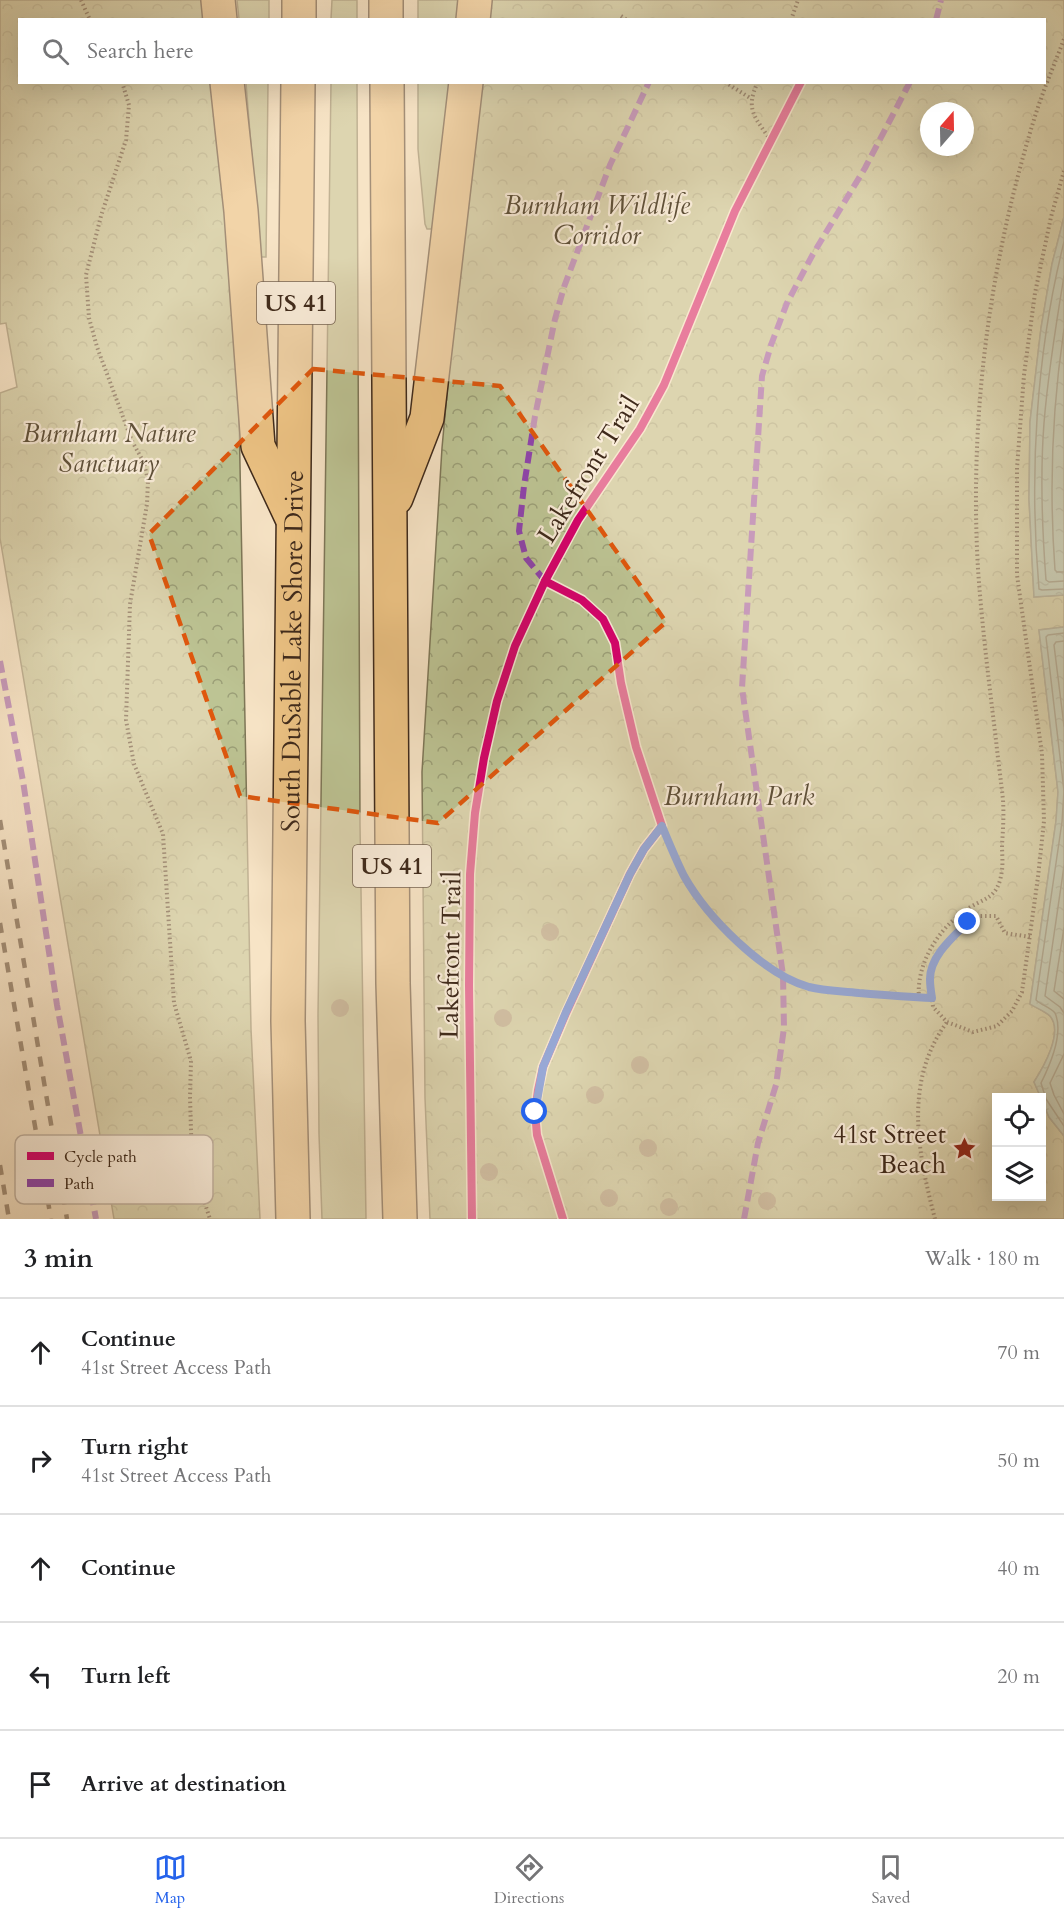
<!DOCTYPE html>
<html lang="en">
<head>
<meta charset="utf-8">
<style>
	:root { --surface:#fff; --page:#f6f6f6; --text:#202124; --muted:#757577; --line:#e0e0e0; --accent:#2563eb }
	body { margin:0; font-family:Cardo,serif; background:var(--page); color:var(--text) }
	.controls { position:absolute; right:18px; bottom:18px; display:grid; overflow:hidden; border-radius:0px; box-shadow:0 6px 24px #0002 }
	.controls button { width:54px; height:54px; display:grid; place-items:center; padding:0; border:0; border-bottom:2px solid var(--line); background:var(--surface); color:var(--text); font:30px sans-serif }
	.compass { position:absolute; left:920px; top:102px; width:54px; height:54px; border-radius:50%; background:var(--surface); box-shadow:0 6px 24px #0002; rotate:20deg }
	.stop { position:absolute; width:18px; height:18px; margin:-14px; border:4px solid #2563eb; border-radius:50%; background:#fff }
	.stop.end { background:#2563eb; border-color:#fff; box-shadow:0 2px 6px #0008 }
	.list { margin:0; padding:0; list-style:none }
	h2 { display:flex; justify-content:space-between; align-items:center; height:78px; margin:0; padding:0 24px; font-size:26px }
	h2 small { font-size:20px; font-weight:400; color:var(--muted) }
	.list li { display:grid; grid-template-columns:39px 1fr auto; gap:18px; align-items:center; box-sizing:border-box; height:108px; padding:0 24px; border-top:2px solid var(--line) }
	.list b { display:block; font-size:22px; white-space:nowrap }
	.list p { margin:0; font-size:20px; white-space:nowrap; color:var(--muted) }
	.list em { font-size:20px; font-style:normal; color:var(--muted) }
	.icon { flex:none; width:33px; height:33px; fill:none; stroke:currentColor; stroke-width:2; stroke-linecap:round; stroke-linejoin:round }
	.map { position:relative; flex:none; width:1064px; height:1219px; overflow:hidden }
	.search { position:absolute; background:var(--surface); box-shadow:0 6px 24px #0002; left:18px; right:18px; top:18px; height:66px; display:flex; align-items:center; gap:15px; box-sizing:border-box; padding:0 21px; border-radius:0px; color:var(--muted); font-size:22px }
	.sheet { height:618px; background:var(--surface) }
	nav { display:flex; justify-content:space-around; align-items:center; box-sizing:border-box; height:84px; border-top:2px solid var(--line); background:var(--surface); font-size:16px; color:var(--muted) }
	nav a { display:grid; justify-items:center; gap:3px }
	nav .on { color:var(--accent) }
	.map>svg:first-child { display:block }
</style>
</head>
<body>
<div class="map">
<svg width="1064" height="1219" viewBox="0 0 1064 1219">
	<defs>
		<pattern id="forest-crowns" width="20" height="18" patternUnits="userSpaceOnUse" patternTransform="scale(1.5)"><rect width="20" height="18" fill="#bdc494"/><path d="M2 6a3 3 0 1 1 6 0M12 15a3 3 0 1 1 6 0" fill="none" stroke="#9b9f78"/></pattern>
		<pattern id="water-ripples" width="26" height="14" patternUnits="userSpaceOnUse" patternTransform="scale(1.5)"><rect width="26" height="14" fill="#9ebfaf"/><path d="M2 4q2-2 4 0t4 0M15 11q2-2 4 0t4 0" fill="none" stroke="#829b8e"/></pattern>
	</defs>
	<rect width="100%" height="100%" fill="#f7e4c6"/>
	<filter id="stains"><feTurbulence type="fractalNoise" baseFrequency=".00333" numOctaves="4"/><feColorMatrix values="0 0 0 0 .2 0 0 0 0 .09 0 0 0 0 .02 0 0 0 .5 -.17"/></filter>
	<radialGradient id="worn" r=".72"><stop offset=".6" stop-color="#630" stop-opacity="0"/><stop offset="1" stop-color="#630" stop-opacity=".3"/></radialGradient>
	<g fill="#bdc494" stroke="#7e7758" stroke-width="1.5">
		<polygon points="237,0 269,0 269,19 239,19"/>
		<polygon points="332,0 357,0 357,19 331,19"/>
		<polygon points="418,0 459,0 457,19 418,19"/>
		<polygon points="246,83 268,83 266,257 260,257"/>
		<polygon points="331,83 357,83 360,825 366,1219 322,1219 319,1134 318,1015"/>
		<polygon points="418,83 450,83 433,226 431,229 427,229 425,224 418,149"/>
	</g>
	<g fill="url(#forest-crowns)" stroke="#7e7758" stroke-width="1.5" fill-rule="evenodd">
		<polygon points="0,0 208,0 210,19 20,20 20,82 217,83 239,414 251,1029 260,1219 114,1219 0,538 0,393 17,387 6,323 0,324"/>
		<path d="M490,0H1064V217L1052,264L1041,328L1030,422L1029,499L1034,597L1064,595V627L1039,630L1058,792L1056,821L1030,1004C1036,1008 1045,1011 1050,1016C1064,1032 1043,1068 1034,1082L1041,1097L996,1098V1196H1042V1099L1049,1117L1064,1136V1219H430L425,1098L422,772L442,448L458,272L480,83L1044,82V20L488,19ZM929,111H965V147H929Z"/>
	</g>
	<g fill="url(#water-ripples)" stroke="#788374" stroke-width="1.5">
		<polygon points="1064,217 1064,595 1034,597 1029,499 1030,422 1041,328 1052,264"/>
		<path d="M1064,627V1136L1049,1117L1034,1082C1043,1068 1064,1032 1050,1016C1045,1011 1036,1008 1030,1004L1056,821L1058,792L1039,630Z"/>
	</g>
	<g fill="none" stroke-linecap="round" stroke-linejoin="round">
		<g stroke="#6e7465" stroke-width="1.5">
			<path d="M1064,242C1036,353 1029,475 1039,589L1042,590L1064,589"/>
			<path d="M1064,276C1056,324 1048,373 1044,423C1040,475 1042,528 1046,580L1049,582L1064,581"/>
			<path d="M1064,329C1052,409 1049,489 1055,570L1057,572H1064"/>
			<path d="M1064,633L1048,635L1046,637L1064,791L1062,822L1036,1000C1041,1005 1050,1007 1055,1013C1064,1033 1050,1065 1041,1083L1046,1099L1064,1126"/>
			<polyline points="1064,641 1056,642 1054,645 1064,726"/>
			<polyline points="1064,866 1045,996 1060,1007 1064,1013"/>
			<polyline points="1064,928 1054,991 1064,999"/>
			<polyline points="1064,1054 1050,1083 1054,1095 1064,1114"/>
		</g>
		<defs>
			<g id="highway">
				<polyline points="218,0 220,20"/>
				<polyline points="386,0 386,20"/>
				<polyline points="299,20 299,0"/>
				<polyline points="473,20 475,0"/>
				<polyline points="227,82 241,211 258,446 291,516"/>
				<polyline points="387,82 393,983 400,1219"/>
				<polyline points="396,498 427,418 466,82"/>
				<path id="s1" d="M293,1219L288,1021L298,82"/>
			</g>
		</defs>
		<use href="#highway" stroke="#3f2a1b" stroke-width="36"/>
		<g stroke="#3f2a1b" stroke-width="4" stroke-dasharray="1.5 3" stroke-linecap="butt">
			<polyline points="81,0 90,20"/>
			<polyline points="621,16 627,20"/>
			<polyline points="791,20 798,0"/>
			<polyline points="122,82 129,105 126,140 101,216 86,275 89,318 97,347 132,441 144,463 148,480 147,504 130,604 126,720 134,764 163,834 174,1003 191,1061 190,1097 192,1164 210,1219"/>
			<polyline points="725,82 750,98"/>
			<path d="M758,82C744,110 756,118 771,141"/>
			<path d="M662,826C669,843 676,860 684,876C707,917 763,974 809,987C825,991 842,991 859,993C883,995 908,997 932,998"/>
			<polyline points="1030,937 1005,933 996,916 975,916 944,948 935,960 930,976 933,1007 947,1022 973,1032 997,1026 1012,1011 1022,992 1038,877 1044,821 1042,754 1017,575 1017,468 1024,375 1035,293 1051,217 1064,171"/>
			<path d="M919,998C916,965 937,931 963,912C982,897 998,902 1002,870C1003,862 1002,853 1002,845C1003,830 1004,815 1003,800C1001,780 998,760 996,740C989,683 982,626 978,569C969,414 990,258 1037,110C1045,86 1055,63 1064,39"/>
			<path d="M935,1219C918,1153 903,1082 947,1022"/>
		</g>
		<use href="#highway" stroke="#ecc283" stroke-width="33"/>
		<g stroke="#3f2a1b" stroke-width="4.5" stroke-dasharray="10 10" stroke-linecap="butt">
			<polyline points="0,820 67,1219"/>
			<polyline points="0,923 51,1219"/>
			<polyline points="0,1165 9,1219"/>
		</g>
		<g stroke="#8e44ad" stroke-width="6" stroke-dasharray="12 6" stroke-linecap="butt">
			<polyline points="936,20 941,0"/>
			<polyline points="545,581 526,558 519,531 524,486 535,416 555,319 564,287 610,165 649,82"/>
			<polyline points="0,661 23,781 57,1005 96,1219"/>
			<polyline points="744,1219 758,1143 776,1085 784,1028 783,975 742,688 762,376 771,345 787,303 813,254 865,168 910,82"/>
		</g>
		<defs>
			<g id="cycleway">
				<polyline points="545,581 582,600 603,619 615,643 621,683 636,747 662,826 644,849 630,874 566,1013 543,1067 538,1090 535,1112 537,1135 563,1219"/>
				<polyline points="472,1219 469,985 470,874 475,813 484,758 497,701 515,646 545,581 578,520 640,429 664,385 735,211 801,82"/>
			</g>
		</defs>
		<use href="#cycleway" stroke="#faedda" stroke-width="11"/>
		<use href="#cycleway" stroke="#d6006c" stroke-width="8"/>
	</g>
	<g fill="#a39378">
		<circle cx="550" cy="932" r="9"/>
		<circle cx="340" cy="1008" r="9"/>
		<circle cx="503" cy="1018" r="9"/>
		<circle cx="640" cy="1065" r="9"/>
		<circle cx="595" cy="1095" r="9"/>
		<circle cx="648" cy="1148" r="9"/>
		<circle cx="489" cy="1172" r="9"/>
		<circle cx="609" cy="1198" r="9"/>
		<circle cx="767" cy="1201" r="9"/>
		<circle cx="669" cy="1207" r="9"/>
	</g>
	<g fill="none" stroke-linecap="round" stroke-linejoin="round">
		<path stroke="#2563eb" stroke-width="8" d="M535,1112L543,1067L566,1012L630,874L644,849L662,826C669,843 676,860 684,876C707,917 763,974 809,987C825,991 842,991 859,993C883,995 908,997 932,998C931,992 930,985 930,979C930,956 953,937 968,922"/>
	</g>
	<path d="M0 0H1064V1219H0ZM313,369L500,386L666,622L438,823L240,796L149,534Z" fill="#f7e4c6" fill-opacity=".55" fill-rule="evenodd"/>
	<path fill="none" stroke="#e0570d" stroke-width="4.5" stroke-dasharray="12 8" stroke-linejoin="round" d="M313,369L500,386L666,622L438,823L240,796L149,534Z"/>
	<defs>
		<symbol id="sight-bare" viewBox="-9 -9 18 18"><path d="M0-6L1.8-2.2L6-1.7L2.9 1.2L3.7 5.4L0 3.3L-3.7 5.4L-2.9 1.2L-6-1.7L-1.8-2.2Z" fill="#8f2418" stroke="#faedda" stroke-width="2.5" paint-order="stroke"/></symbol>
	</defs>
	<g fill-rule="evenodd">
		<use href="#sight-bare" x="948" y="1132" width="33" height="33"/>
	</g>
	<g text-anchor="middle" stroke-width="4.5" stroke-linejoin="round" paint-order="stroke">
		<g fill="#faedda" stroke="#776454" stroke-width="1.5">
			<rect x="257" y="282" width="78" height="42" rx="4.5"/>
			<rect x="353" y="845" width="78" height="42" rx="4.5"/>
		</g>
		<g font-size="24" font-weight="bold" fill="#3f2a1b">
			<text x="296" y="311">US 41</text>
			<text x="392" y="874">US 41</text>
		</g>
		<g font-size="26" font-style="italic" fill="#5e5039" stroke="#faedda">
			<text x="597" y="214">Burnham Wildlife<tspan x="597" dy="30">Corridor</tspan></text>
			<text x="109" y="442">Burnham Nature<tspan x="109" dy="30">Sanctuary</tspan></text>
			<text x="739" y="805">Burnham Park</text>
		</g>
		<g font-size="26" fill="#3f2a1b" stroke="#faedda">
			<text transform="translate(588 469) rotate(-58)" y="9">Lakefront Trail</text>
			<text dy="9" stroke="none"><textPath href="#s1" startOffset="568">South DuSable Lake Shore Drive</textPath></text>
			<text transform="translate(450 955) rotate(-89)" y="9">Lakefront Trail</text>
		</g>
		<g font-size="26" fill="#3f2a1b" stroke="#faedda" text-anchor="end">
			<text x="946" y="1143">41st Street<tspan x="946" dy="30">Beach</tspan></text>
		</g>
	</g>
	<rect x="15" y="1135" width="198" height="69" rx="9" fill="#faedda" stroke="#c2b2a1" stroke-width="1.5"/>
	<rect x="27" y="1152" width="27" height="8" fill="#d6006c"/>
	<rect x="27" y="1179" width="27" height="8" fill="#8e44ad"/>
	<g font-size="16" fill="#3f2a1b">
		<text x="64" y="1162">Cycle path</text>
		<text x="64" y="1189">Path</text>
	</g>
	<rect width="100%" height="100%" filter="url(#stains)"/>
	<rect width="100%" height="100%" fill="url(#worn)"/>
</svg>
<div class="controls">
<button><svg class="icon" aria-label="locate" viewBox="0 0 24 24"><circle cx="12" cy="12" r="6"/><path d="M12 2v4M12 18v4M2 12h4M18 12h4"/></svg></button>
<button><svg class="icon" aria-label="layers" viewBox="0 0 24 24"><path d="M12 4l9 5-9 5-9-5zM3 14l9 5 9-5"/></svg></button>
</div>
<svg class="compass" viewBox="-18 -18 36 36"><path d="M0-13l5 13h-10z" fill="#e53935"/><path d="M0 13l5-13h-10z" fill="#757577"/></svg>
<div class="stop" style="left:535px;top:1112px"></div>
<div class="stop end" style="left:968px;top:922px"></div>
<div class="search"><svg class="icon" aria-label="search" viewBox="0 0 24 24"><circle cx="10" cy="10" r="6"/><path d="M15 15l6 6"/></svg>Search here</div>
</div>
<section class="sheet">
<h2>3 min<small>Walk · 180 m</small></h2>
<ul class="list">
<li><svg class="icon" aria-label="ahead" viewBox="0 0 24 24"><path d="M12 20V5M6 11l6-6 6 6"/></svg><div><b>Continue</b><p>41st Street Access Path</p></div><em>70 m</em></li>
<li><svg class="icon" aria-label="right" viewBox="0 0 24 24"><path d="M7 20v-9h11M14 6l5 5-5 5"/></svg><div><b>Turn right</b><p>41st Street Access Path</p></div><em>50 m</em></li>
<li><svg class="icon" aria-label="ahead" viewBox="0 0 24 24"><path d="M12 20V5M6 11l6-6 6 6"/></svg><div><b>Continue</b></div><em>40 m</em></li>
<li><svg class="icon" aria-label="left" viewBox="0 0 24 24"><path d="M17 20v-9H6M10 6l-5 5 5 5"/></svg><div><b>Turn left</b></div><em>20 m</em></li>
<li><svg class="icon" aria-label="arrive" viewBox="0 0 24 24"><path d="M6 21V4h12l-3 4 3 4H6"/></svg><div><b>Arrive at destination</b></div></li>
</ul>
</section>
<nav>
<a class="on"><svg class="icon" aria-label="map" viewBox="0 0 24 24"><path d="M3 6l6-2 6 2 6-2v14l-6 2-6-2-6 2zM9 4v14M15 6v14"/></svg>Map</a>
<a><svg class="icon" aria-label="directions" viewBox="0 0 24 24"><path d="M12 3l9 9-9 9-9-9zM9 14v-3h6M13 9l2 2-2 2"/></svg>Directions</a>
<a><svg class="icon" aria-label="saved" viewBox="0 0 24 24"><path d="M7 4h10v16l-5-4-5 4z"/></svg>Saved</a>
</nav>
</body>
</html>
